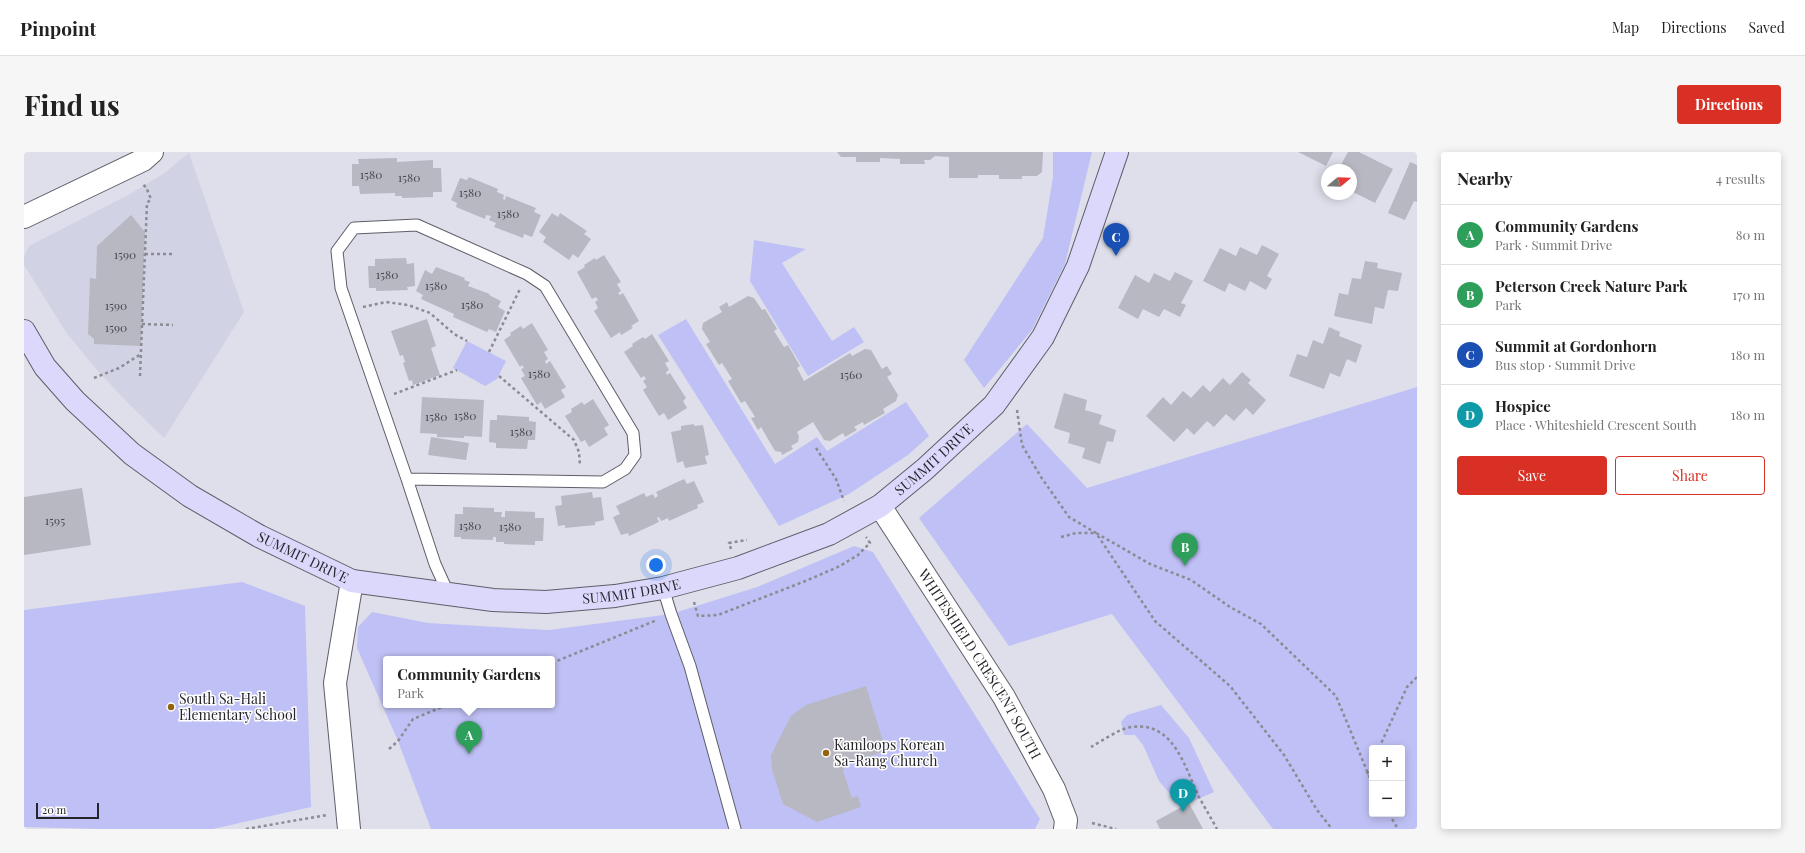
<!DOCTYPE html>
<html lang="en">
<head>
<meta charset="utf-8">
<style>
	:root { --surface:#fff; --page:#f6f6f6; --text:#222; --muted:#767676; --line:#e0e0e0; --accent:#d93025 }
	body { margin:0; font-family:"Playfair Display",serif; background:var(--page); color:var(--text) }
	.controls { position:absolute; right:12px; bottom:12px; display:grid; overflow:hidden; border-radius:4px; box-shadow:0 2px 10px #0003 }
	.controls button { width:36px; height:36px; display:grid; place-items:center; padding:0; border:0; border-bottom:1px solid var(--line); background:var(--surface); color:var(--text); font:20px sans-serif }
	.compass { position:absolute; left:1297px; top:12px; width:36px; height:36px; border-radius:50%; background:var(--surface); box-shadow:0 2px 10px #0003; rotate:71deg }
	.scale { position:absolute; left:12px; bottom:10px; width:63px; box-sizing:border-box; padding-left:4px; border:2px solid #26262a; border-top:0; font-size:11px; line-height:14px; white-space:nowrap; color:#26262a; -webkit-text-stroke:3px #fff; paint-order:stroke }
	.you { position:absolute; left:632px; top:413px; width:14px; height:14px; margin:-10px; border:3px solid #fff; border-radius:50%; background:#1a73e8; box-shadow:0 0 0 6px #1a73e833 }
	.badge { display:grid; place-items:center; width:26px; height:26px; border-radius:50%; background:var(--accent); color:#fff; font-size:13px; font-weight:700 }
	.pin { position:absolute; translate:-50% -33px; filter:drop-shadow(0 1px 2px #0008) }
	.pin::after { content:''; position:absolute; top:21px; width:14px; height:12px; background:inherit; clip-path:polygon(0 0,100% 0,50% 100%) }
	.popup { position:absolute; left:359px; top:504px; width:172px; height:52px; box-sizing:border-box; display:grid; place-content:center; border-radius:4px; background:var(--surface); filter:drop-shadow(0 1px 3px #0005); font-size:13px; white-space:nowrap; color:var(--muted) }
	.popup b { font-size:15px; color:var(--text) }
	.popup::after { content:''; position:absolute; left:50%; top:100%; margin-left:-8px; border:8px solid transparent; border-top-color:var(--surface) }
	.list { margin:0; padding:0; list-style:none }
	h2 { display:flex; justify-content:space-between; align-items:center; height:52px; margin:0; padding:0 16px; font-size:17px }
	h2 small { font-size:13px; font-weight:400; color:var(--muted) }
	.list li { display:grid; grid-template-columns:26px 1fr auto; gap:12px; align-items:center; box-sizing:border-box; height:60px; padding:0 16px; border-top:1px solid var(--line) }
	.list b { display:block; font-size:15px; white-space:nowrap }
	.list p { margin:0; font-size:13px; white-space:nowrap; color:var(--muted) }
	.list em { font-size:13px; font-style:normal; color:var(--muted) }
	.actions { display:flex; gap:8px; padding:12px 16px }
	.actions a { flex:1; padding:9px 0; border:1px solid var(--accent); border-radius:4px; text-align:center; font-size:14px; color:var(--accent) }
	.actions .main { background:var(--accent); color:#fff }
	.map { position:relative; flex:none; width:1393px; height:677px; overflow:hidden; border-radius:4px }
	header { display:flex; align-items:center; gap:24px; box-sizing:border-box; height:56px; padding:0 20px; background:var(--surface); border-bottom:1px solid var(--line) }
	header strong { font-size:19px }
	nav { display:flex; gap:22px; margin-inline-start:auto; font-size:14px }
	.intro { display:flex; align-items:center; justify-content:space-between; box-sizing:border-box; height:96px; padding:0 24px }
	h1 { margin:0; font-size:28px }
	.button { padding:10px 18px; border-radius:4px; background:var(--accent); color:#fff; font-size:14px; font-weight:700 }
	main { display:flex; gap:24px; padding:0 24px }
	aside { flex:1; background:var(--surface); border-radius:4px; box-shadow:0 2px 10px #0003 }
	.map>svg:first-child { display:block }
</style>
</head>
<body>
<header>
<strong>Pinpoint</strong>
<nav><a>Map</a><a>Directions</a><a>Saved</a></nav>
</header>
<div class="intro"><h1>Find us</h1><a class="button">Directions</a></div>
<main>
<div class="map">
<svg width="1393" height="677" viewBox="0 0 1393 677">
	<rect width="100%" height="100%" fill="#dfdfeb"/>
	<polygon fill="#d2d2e5" points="165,1 220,160 140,286 105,252 72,217 42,180 0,113 0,105 5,94 106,42 139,22"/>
	<g fill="#bfc0f5" fill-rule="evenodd">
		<polygon points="1029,0 1068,0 1041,112 1008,178 960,236 940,208 1019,86 1029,25"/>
		<polygon points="730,88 782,97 758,111 808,189 830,175 840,190 784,224 726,129"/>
		<polygon points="662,167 751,312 793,285 803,299 882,250 905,284 884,303 825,342 755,374 634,183"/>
		<polygon points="443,189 482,209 473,227 461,234 429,216"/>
		<path d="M1393,235V677H1249L1088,462L985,494L895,366L1003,272L1063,336ZM1348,596H1378V662H1348Z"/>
		<path d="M830,394L849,400L1016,667L1011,677H407L374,589L333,496L334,475L348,460L404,471L525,478L647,462L733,435ZM362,507H528V553H362Z"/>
		<polygon points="218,430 281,454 287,655 189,677 74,677 0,675 0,458"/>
		<polygon points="1137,553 1165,586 1190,640 1165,651 1147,643 1135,629 1119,593 1111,583 1100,583 1097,570 1103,563"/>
	</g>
	<g fill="#b8b8c3">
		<polygon points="813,0 1019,0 1018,20 1013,24 998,24 998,27 975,27 975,23 954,23 954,26 925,26 925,5 911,4 906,8 900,8 901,12 876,12 876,7 856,6 856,10 832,10 832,5 817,5"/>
		<polygon points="1274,0 1309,0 1302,14"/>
		<polygon points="1324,0 1335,0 1369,17 1351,51 1327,39 1327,18 1314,18"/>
		<polygon points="373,6 373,10 409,8 409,16 417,16 418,40 409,40 409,45 378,46 378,44 371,44 371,41 336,42 335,34 328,34 328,12 335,12 334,7"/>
		<polygon points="1386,10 1393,13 1393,50 1390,49 1381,68 1364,61"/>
		<polygon points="445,25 474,37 473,40 480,43 479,47 481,48 482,44 512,56 510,60 517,63 508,85 500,82 499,86 470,75 472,71 465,68 467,64 462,63 461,67 432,55 433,51 427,48 436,26 443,28"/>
		<polygon points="528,61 534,65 536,61 563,79 560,82 567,87 554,106 549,102 545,108 519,90 522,85 515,80"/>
		<polygon points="107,63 121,80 117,194 70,192 70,187 64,182 66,126 72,127 73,94"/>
		<polygon points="1238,93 1255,102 1243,124 1248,127 1242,138 1226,129 1221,139 1205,131 1201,140 1179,129 1196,96 1212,104 1216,95 1233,103"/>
		<polygon points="580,103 597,130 593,132 597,139 594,141 596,143 599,141 615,169 607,174 609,176 597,183 596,180 587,186 570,159 574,156 571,150 574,148 572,145 568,147 553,120 561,115 560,113 571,106 572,108"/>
		<polygon points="382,106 383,112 390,111 391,134 383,135 384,138 352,139 352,136 345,136 344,114 351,114 351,107"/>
		<polygon points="1341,109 1354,111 1353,116 1378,121 1374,139 1364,138 1360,157 1351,155 1348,172 1310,164 1315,141 1324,143 1328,126 1337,127"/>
		<polygon points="412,115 441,126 440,128 446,130 444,134 466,142 465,143 477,149 474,155 481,159 472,180 465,177 463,180 429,165 430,162 397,147 399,143 392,139 401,118 408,122"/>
		<polygon points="1151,120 1169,129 1157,151 1162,153 1156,165 1140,157 1135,165 1119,157 1114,167 1094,156 1111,123 1125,131 1130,121 1146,129"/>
		<polygon points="724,144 730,146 738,158 741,157 753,177 750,179 760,195 764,193 776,214 773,216 780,229 826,201 828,204 841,197 847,198 858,217 863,214 868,222 863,225 874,243 872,249 859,257 861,261 840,273 839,270 830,275 833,278 821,285 819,281 806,289 800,288 789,270 773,280 775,284 774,290 767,294 769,297 758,303 757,300 751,299 737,275 734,278 727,266 731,265 721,249 717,251 704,229 708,227 698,211 695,213 682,192 686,190 678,177 679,171 698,160 695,155 703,150 705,155"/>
		<polygon points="403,167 412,194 407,196 416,223 389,233 388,228 385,229 379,211 381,210 379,203 376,204 367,179"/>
		<polygon points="508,171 524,198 520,200 524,207 521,209 522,212 526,209 542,235 537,238 541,245 521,257 517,250 513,253 497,226 501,224 497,217 500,216 498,213 496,215 480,188 487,183 486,181 497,174 499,177"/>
		<polygon points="1305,175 1316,180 1315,184 1338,193 1332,211 1323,207 1316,225 1306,221 1300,237 1265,224 1273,202 1283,205 1289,188 1299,192"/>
		<polygon points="628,182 645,209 641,211 645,218 642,220 643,223 646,221 662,246 659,249 663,256 644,268 640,261 635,264 619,238 623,235 619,229 622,227 620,224 617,226 600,200 609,194 608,192 619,185 621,187"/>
		<polygon points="1218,220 1227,228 1224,231 1242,248 1229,263 1222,256 1210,269 1202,262 1190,275 1183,269 1170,283 1163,276 1150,290 1122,264 1139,245 1147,253 1159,239 1167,246 1179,233 1186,240 1199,226 1206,233"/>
		<polygon points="1040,241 1063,248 1061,258 1078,263 1075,272 1092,278 1089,290 1083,289 1076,312 1058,306 1061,296 1044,291 1046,281 1030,276"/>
		<polygon points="398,245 460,248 458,285 440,284 440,286 413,285 413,282 396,281"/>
		<polygon points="569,247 585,273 580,276 584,283 565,295 561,288 557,290 541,264 548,260 547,257 558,250 560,253"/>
		<polygon points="473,263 505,265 505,269 512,270 511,288 504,288 503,297 472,296 472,291 465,290 466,268 473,268"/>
		<polygon points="670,272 670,274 679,273 685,303 681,304 683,312 661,316 659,309 653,311 647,280 657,278 657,274"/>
		<polygon points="407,285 445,291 442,308 404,303"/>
		<polygon points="660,327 663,332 670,329 680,350 673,353 674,356 645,369 644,366 637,369 635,365 633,366 635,370 605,384 604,381 597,383 589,365 596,362 592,354 620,341 622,345 629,342 631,346 634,344 632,340"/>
		<polygon points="58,336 67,393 0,403 0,345"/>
		<polygon points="568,340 569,346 577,345 580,368 571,370 571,373 541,376 541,373 534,374 531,354 538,353 537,344"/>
		<polygon points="439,355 470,356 470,360 478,360 477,365 481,365 481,359 511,360 511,366 520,366 519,389 511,389 511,393 480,392 480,390 472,390 472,385 469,385 469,388 437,387 437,385 430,385 431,362 439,362"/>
		<polygon points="842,534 862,599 822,612 819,619 828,646 834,644 837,655 793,670 759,652 748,618 747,603 767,564 782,553"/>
		<polygon points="1165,651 1179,677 1136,677 1132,669"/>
	</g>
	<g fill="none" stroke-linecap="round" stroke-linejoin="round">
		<defs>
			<g id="lane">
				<polyline points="383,327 579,330 601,317 611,303 609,281 521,134 503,122 393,73 330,76 313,99 317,136 383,327 411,412 425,443"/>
				<polyline points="639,436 647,462 666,514 711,677"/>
			</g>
			<g id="street">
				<polyline points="0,65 119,8 128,0"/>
				<path id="s1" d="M856,354L980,545L1030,637L1042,668L1041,677"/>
				<polyline points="325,677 311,531 328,429"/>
			</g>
			<g id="secondary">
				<path id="s2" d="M0,179L21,215L51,249L108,302L166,344L235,384L328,429L469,448L522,450L591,444L639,436L714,416L805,382L856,354L901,317L970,253L1019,185L1054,114L1093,0"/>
			</g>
		</defs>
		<use href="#lane" stroke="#5e5e68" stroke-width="13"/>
		<use href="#street" stroke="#5e5e68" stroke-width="24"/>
		<use href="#secondary" stroke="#5e5e68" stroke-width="24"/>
		<g stroke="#8b8b93" stroke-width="2.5" stroke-dasharray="3 3" stroke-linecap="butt">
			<polyline points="121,102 151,102"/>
			<polyline points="339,155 362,150 384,153 406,161 430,182 443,189"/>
			<polyline points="118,172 149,173"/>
			<polyline points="465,200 496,137"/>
			<polyline points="116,224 123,51 127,47 122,35 118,32"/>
			<polyline points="475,224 550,288 555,300 556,313"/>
			<polyline points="70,226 95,216 117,202"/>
			<polyline points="370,242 433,218"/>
			<polyline points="993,258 998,293 1017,325 1045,365 1072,381 1131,469 1206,534 1260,603 1293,658 1308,677"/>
			<polyline points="792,296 812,327 820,349"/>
			<polyline points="1037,385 1052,381 1072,381 1126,412 1167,428 1206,455 1237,472 1312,544 1348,631"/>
			<polyline points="707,397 705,391 723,388"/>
			<polyline points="670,450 674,464 694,463 784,428 816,414 834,403 846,391 842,385"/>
			<polyline points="528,511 633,468"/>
			<path d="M1067,595C1078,589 1096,576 1108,575C1150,569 1161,616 1175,645C1181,656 1187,666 1193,677"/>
			<polyline points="1355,596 1383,535 1393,525"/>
			<polyline points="365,597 374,589 389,567 423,553"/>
			<polyline points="1343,622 1348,612"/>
			<polyline points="1365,662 1374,677"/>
			<polyline points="1068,671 1092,677"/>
			<polyline points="222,677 303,663"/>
		</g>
		<use href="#lane" stroke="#fff" stroke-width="11"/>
		<use href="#street" stroke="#fff" stroke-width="22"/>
		<use href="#secondary" stroke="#dbd8fb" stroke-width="22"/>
	</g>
	<g fill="#926311" stroke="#fff" stroke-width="1.5">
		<circle cx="147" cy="555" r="4"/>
		<circle cx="802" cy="601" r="4"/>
	</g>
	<g text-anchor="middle" stroke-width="3" stroke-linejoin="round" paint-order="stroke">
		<g font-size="12" fill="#4a4a50">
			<text x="347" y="27">1580</text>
			<text x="385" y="30">1580</text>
			<text x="446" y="45">1580</text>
			<text x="484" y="66">1580</text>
			<text x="101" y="107">1590</text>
			<text x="363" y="127">1580</text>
			<text x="412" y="138">1580</text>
			<text x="448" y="157">1580</text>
			<text x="92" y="158">1590</text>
			<text x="92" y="180">1590</text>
			<text x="515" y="226">1580</text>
			<text x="827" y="227">1560</text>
			<text x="441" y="268">1580</text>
			<text x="412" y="269">1580</text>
			<text x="497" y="284">1580</text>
			<text x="31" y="373">1595</text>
			<text x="446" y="378">1580</text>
			<text x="486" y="379">1580</text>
		</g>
		<g font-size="14" fill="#26262a" stroke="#fff">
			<text dy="5" stroke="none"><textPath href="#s2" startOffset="1037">SUMMIT DRIVE</textPath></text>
			<text dy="5" stroke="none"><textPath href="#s2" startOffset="365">SUMMIT DRIVE</textPath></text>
			<text dy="5" stroke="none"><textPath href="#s2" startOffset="701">SUMMIT DRIVE</textPath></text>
			<text dy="5" stroke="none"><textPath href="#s1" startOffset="187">WHITESHIELD CRESCENT SOUTH</textPath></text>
		</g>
		<g font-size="14" fill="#26262a" stroke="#fff" text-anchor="start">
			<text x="155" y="552">South Sa-Hali<tspan x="155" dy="16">Elementary School</tspan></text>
			<text x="810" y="598">Kamloops Korean<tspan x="810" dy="16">Sa-Rang Church</tspan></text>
		</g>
	</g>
</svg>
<div class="controls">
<button>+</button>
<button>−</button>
</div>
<svg class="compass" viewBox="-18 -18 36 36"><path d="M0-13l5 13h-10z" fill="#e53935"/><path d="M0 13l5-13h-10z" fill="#767676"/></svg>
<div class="scale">20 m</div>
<div class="you"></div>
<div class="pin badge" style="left:445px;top:602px;background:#2e9e5b">A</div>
<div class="popup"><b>Community Gardens</b>Park</div>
<div class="pin badge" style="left:1161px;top:414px;background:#2e9e5b">B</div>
<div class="pin badge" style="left:1092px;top:104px;background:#1a4fb4">C</div>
<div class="pin badge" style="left:1159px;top:660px;background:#0f9aa8">D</div>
</div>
<aside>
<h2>Nearby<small>4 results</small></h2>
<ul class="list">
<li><span class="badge" style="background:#2e9e5b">A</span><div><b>Community Gardens</b><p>Park · Summit Drive</p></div><em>80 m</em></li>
<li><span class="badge" style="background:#2e9e5b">B</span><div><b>Peterson Creek Nature Park</b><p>Park</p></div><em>170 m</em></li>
<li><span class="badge" style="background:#1a4fb4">C</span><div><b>Summit at Gordonhorn</b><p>Bus stop · Summit Drive</p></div><em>180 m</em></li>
<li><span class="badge" style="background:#0f9aa8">D</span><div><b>Hospice</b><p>Place · Whiteshield Crescent South</p></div><em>180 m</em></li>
</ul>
<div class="actions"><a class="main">Save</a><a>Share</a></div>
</aside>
</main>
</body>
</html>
